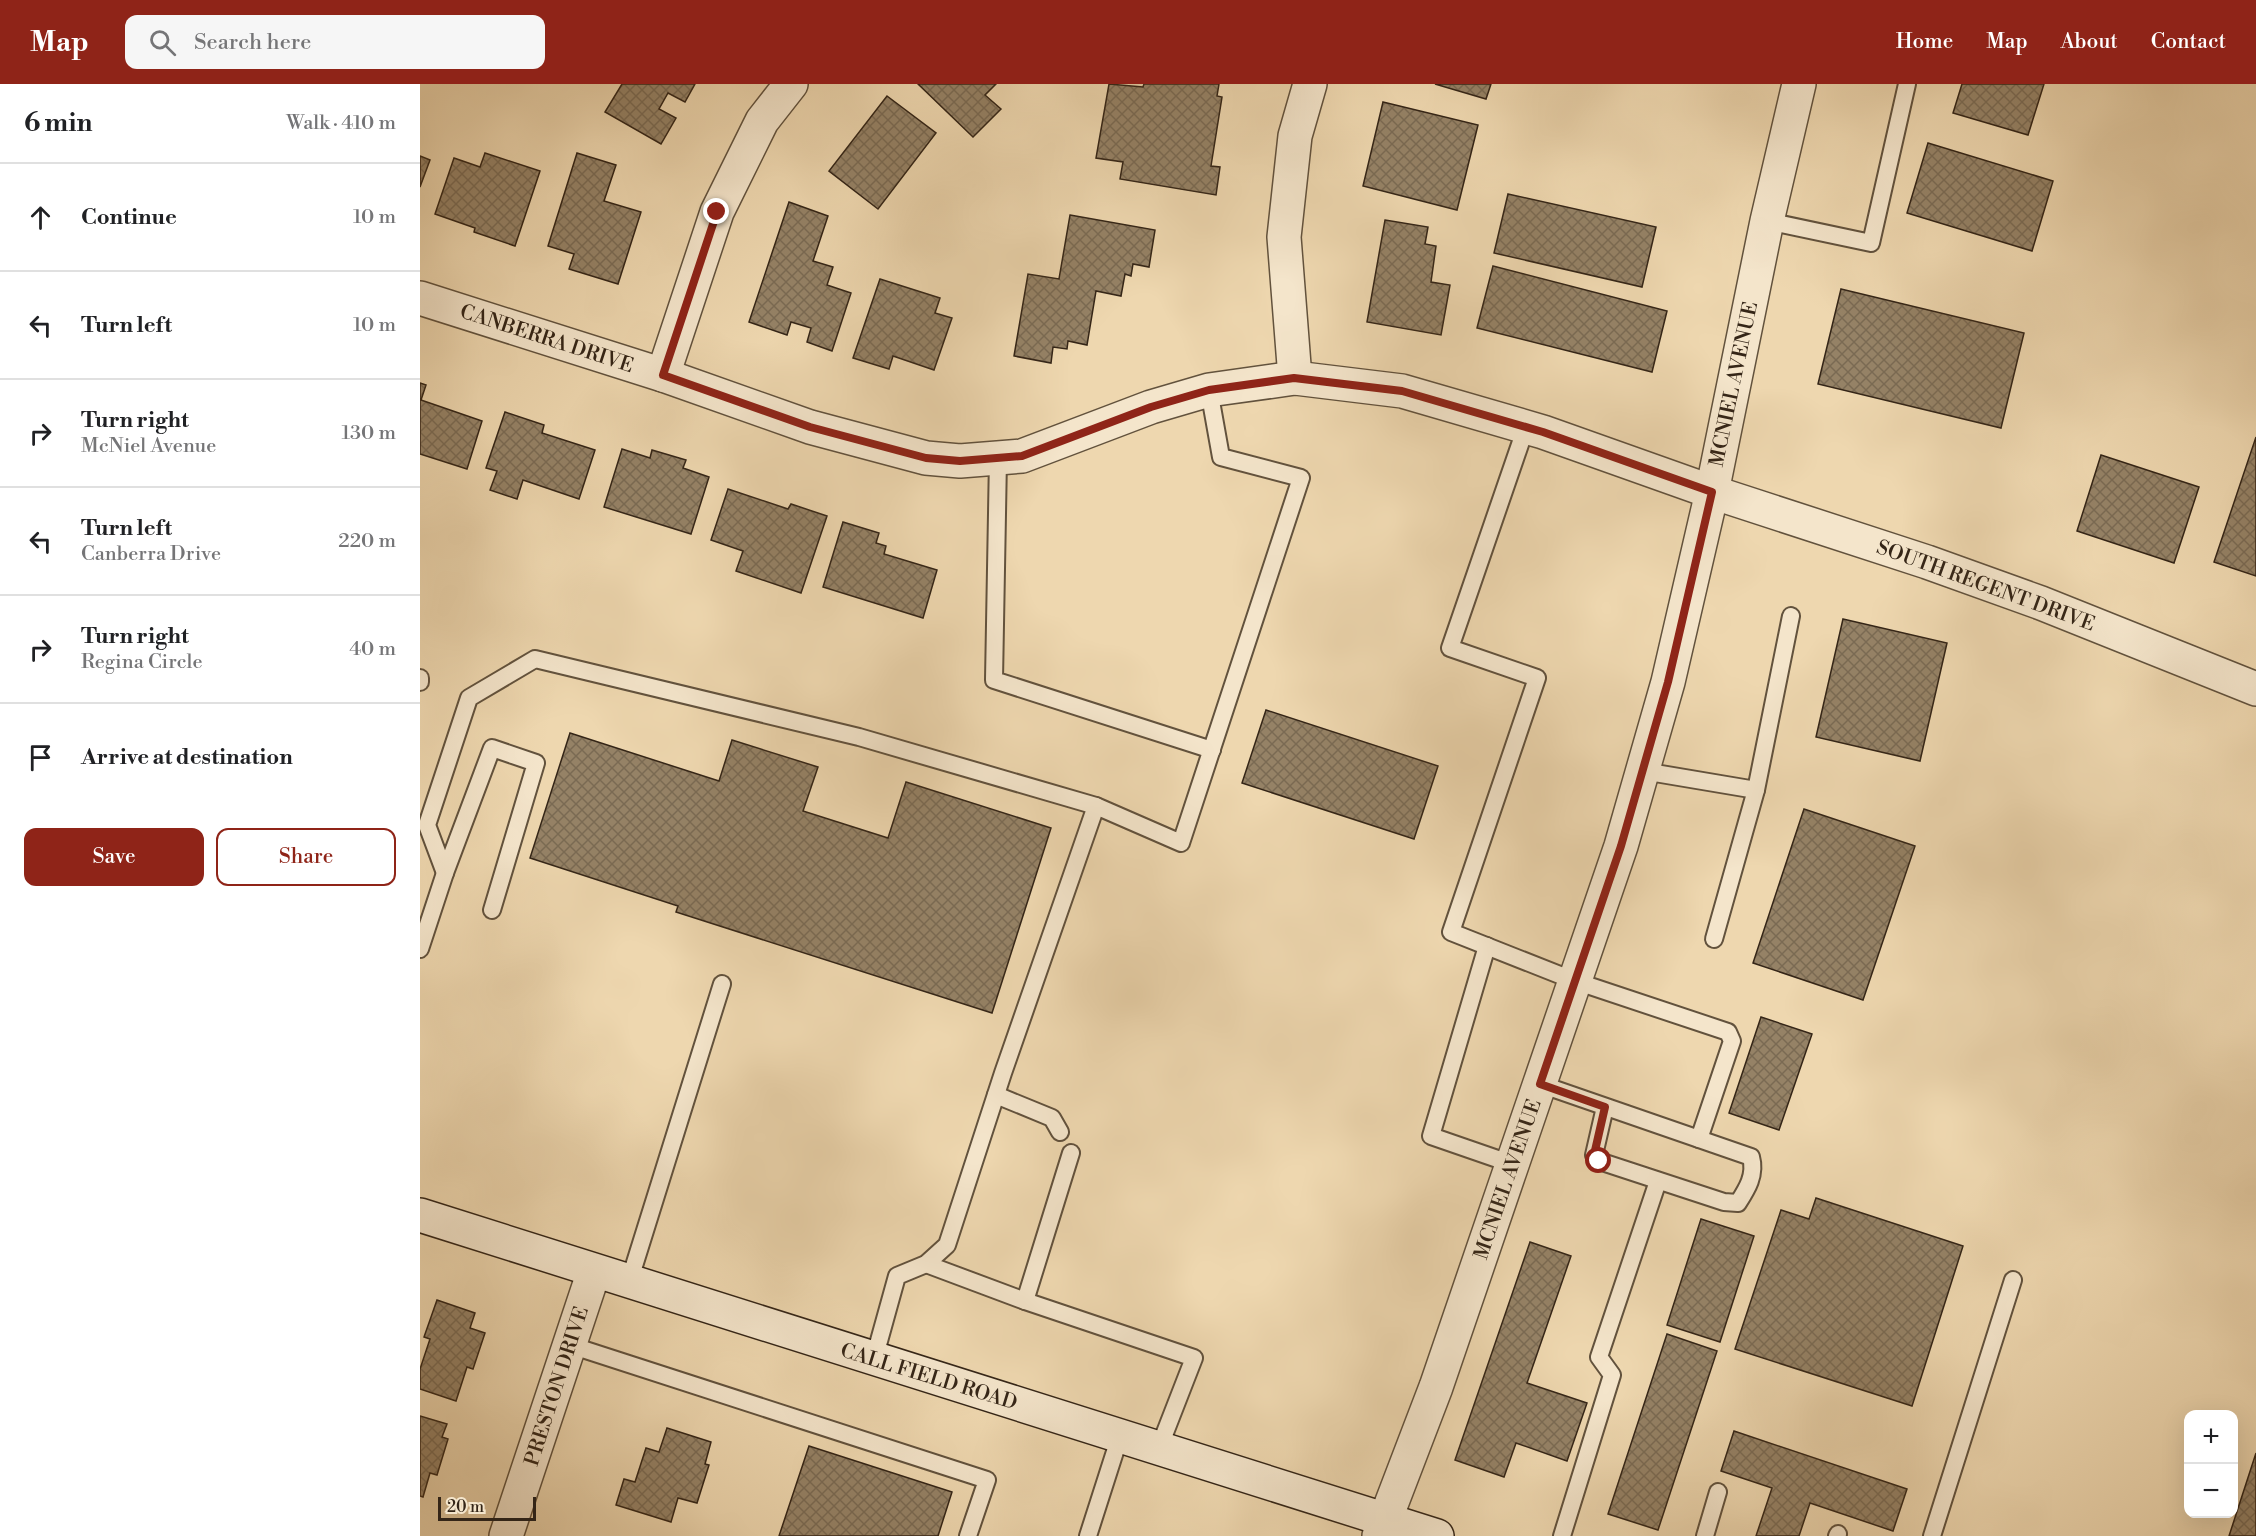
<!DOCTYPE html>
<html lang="en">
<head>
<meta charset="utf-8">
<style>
	:root { --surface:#fff; --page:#f6f6f6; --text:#202124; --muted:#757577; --line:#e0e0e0; --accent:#8f2418 }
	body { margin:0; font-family:"Libre Bodoni",serif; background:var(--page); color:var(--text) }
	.controls { position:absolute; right:18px; bottom:18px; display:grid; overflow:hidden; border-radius:12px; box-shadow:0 6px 24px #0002 }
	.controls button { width:54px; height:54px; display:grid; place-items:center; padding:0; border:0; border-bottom:2px solid var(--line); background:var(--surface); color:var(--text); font:30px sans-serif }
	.scale { position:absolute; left:18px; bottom:15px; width:98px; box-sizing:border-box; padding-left:6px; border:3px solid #342517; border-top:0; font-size:16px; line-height:21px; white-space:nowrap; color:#342517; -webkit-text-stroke:4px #f4e5cb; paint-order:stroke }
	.stop { position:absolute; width:18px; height:18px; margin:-14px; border:4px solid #8f2418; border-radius:50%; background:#fff }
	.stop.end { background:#8f2418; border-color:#fff; box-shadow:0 2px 6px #0008 }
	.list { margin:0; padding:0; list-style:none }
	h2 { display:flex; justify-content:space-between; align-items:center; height:78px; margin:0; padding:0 24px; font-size:26px }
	h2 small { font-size:20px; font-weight:400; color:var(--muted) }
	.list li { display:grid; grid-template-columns:39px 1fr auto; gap:18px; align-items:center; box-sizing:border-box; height:108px; padding:0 24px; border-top:2px solid var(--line) }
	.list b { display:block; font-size:22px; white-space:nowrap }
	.list p { margin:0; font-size:20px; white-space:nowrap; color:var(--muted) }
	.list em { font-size:20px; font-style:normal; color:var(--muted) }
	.actions { display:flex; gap:12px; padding:18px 24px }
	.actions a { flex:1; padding:14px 0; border:2px solid var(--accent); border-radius:12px; text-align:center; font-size:21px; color:var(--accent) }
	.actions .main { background:var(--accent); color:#fff }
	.icon { flex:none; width:33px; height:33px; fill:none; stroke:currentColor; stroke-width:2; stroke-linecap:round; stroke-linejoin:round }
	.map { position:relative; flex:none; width:1836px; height:1452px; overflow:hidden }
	header { display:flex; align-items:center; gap:36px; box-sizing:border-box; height:84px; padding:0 30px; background:var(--accent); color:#fff }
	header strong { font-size:28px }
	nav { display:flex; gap:33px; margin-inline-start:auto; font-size:21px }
	.search { width:420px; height:54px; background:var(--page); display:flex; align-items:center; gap:15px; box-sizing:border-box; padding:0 21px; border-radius:12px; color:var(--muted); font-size:22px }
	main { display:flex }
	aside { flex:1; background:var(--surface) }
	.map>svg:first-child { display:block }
</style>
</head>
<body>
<header>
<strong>Map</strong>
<div class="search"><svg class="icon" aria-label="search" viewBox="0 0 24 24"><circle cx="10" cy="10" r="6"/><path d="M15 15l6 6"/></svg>Search here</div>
<nav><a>Home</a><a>Map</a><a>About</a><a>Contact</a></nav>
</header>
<main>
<aside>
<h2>6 min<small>Walk · 410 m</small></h2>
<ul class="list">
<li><svg class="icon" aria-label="ahead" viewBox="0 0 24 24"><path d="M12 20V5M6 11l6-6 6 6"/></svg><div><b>Continue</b></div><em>10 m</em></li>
<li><svg class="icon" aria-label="left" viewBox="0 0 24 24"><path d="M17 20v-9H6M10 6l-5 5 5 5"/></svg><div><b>Turn left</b></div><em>10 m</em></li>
<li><svg class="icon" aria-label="right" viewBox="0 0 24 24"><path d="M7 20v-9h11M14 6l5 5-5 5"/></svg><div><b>Turn right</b><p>McNiel Avenue</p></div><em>130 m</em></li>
<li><svg class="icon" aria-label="left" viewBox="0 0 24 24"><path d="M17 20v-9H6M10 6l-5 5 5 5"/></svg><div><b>Turn left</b><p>Canberra Drive</p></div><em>220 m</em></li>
<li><svg class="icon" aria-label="right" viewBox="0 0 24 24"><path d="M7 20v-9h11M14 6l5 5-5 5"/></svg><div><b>Turn right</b><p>Regina Circle</p></div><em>40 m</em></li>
<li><svg class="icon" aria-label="arrive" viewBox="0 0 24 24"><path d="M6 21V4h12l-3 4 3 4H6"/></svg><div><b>Arrive at destination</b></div></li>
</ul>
<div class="actions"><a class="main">Save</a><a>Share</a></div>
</aside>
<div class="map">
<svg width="1836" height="1452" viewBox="0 0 1836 1452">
	<defs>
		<pattern id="building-cross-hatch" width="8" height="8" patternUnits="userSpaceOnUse" patternTransform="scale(1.5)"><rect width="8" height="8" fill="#958266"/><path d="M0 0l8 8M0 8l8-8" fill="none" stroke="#7a6a53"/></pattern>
	</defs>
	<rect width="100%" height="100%" fill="#eed7af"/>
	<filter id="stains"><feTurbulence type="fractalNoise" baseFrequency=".00333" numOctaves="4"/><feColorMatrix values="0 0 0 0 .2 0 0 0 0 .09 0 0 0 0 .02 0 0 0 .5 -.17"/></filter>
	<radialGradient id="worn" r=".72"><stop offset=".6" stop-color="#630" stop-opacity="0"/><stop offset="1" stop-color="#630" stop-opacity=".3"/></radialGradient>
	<g fill="url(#building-cross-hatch)" stroke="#342517" stroke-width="1.5">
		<polygon points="202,0 275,0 265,18 248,9 239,25 256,34 241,60 185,28"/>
		<polygon points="498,0 576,0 565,11 581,25 553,53"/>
		<polygon points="689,0 723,3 724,0 799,0 797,12 802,13 791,82 800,83 796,111 700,95 703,78 676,74"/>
		<polygon points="1015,0 1071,0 1066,15"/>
		<polygon points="1542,0 1624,0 1608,51 1533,29"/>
		<polygon points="467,12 516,49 458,125 409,87"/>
		<polygon points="963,18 1058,41 1037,126 943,102"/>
		<polygon points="1508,59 1633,97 1612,167 1487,129"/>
		<polygon points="65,69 120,87 95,162 54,148 55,144 15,130 34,74 60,83"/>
		<polygon points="157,69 196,81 184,117 221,128 198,200 149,185 154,170 128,162"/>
		<polygon points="0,72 10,76 0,103"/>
		<polygon points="1088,110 1236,143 1222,203 1074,169"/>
		<polygon points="369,118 408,132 393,177 413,183 407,201 431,209 412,267 387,258 391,244 371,238 367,251 329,238"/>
		<polygon points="650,131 735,146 729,183 713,180 711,192 705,190 701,212 676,207 667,261 648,257 647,265 633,263 631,279 594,272 608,190 639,195"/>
		<polygon points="965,136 1008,143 1005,160 1016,162 1011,198 1030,201 1021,251 947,238"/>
		<polygon points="1073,182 1247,227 1232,288 1057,244"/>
		<polygon points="460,195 520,214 515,229 532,234 514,286 473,272 469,285 433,274"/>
		<polygon points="1421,205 1604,249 1581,344 1398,300"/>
		<polygon points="0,299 6,301 1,316 62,337 47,385 0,370"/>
		<polygon points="85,328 124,341 122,349 175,366 159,415 103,396 97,415 70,406 77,387 66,384"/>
		<polygon points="1836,353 1836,492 1794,478"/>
		<polygon points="202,365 230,374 232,366 266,376 263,384 289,393 271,450 184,423"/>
		<polygon points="1681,371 1779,403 1754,479 1657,447"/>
		<polygon points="308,405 368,425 371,420 407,432 381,509 316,487 323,467 291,456"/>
		<polygon points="423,438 459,449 456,459 466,462 464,470 517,486 503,534 403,503"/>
		<polygon points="1423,535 1527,559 1500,677 1396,653"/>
		<polygon points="846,626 1018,682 994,755 822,699"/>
		<polygon points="150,649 299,697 312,656 398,683 383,727 468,754 486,698 631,744 572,929 256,828 258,822 110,774"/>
		<polygon points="1384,725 1495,762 1443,916 1333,879"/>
		<polygon points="1341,933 1392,950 1359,1046 1309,1029"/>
		<polygon points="1396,1114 1543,1162 1492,1322 1315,1265 1361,1126 1389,1135"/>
		<polygon points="1281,1135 1334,1152 1300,1258 1247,1241"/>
		<polygon points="1110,1158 1151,1172 1107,1299 1167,1319 1147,1377 1096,1359 1084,1393 1035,1376"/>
		<polygon points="17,1216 55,1229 50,1244 65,1249 53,1285 47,1283 36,1317 0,1305 0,1285 10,1255 4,1253"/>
		<polygon points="1247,1250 1297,1267 1238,1446 1188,1430"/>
		<polygon points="0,1332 27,1340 22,1353 28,1355 17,1391 10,1389 3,1413 0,1412"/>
		<polygon points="247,1344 291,1358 285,1380 289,1381 277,1419 258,1414 251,1438 196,1421 204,1395 215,1398 226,1364 239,1368"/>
		<polygon points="1314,1347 1487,1405 1473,1447 1390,1419 1379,1452 1336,1452 1352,1404 1301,1387"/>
		<polygon points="389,1362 532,1408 518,1452 359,1452"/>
		<polygon points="1836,1369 1836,1452 1809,1452"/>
	</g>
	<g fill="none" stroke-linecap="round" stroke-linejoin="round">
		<defs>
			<g id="service">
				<polyline points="1347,137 1451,159 1487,0"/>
				<polyline points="1106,343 1030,564 1117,594 1031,848 1155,897 1308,948 1312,957 1279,1055"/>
				<polyline points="578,374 574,596 792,666"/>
				<polyline points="0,594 0,598"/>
				<polyline points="1223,687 1336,706 1371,532"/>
				<polyline points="25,789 7,741 49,614 115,575 439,653 676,722"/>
				<polyline points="1294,855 1336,706"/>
				<polyline points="1067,862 1011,1052 1092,1080"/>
				<polyline points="0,865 25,789 72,664 116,679 72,826"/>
				<path d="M1120,1000L1331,1073C1336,1091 1327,1105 1318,1119L1304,1118L1179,1077L1174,1071L1185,1023"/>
				<polyline points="576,1011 632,1034 640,1048"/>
				<polyline points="506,1180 605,1217 774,1274 739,1364"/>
				<polyline points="209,1198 302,900"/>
				<polyline points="605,1217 651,1069"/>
				<polyline points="150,1261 567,1396 548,1452"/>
				<polyline points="454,1275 477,1192 506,1180 527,1161 583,989 676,722 761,759 881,394 801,373 789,306"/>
				<polyline points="668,1452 700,1352"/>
				<polyline points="1142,1452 1192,1291 1179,1273 1238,1097"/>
				<polyline points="1285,1452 1298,1408"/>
				<polyline points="1417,1452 1418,1450"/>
				<polyline points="1512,1452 1593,1196"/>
			</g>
			<g id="minor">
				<polyline points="0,214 243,291 390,343 506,374 540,377 602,372 731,323 789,306 875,294 982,307 1123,348 1292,408 1507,478 1621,519 1836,605"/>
				<polyline points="243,291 297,128 342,37 371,0"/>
				<polyline points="875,294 864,153 875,52 890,0"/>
				<polyline points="86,1452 174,1187"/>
			</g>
			<polyline id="tertiary" points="959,1452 1016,1303 1201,762 1248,598 1292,408 1347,137 1379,0"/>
			<polyline id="secondary" points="0,1131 1017,1452"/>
		</defs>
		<use href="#service" stroke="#62523d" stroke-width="20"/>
		<use href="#minor" stroke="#62523d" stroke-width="36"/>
		<use href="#tertiary" stroke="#62523d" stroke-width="36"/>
		<use href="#secondary" stroke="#342517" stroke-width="36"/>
		<use href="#service" stroke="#f4e5cb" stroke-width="16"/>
		<use href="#minor" stroke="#f4e5cb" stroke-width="33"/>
		<use href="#tertiary" stroke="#f4e5cb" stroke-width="33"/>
		<use href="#secondary" stroke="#f4e5cb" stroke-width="33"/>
	</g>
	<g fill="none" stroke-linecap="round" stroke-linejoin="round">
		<polyline stroke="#8f2418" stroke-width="8" points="297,128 243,291 390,343 506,374 540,377 602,372 731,323 789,306 874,294 982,307 1123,348 1292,408 1248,598 1201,762 1120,1000 1185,1023 1174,1071 1179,1077"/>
	</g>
	<g text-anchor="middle" stroke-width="4.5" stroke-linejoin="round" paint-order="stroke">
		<g font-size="20" fill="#342517" stroke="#f4e5cb">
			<text transform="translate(127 254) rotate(18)" y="7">CANBERRA DRIVE</text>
			<text transform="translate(1313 300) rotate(-78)" y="7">MCNIEL AVENUE</text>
			<text transform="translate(1566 501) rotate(20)" y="7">SOUTH REGENT DRIVE</text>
			<text transform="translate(1087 1095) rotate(-71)" y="7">MCNIEL AVENUE</text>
			<text transform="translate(509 1292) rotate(17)" y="7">CALL FIELD ROAD</text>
			<text transform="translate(136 1302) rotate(-72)" y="7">PRESTON DRIVE</text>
		</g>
	</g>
	<rect width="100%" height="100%" filter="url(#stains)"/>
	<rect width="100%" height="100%" fill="url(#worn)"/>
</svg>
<div class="controls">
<button>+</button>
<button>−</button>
</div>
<div class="scale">20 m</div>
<div class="stop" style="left:1179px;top:1077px"></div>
<div class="stop end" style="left:297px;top:128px"></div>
</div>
</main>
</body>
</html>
